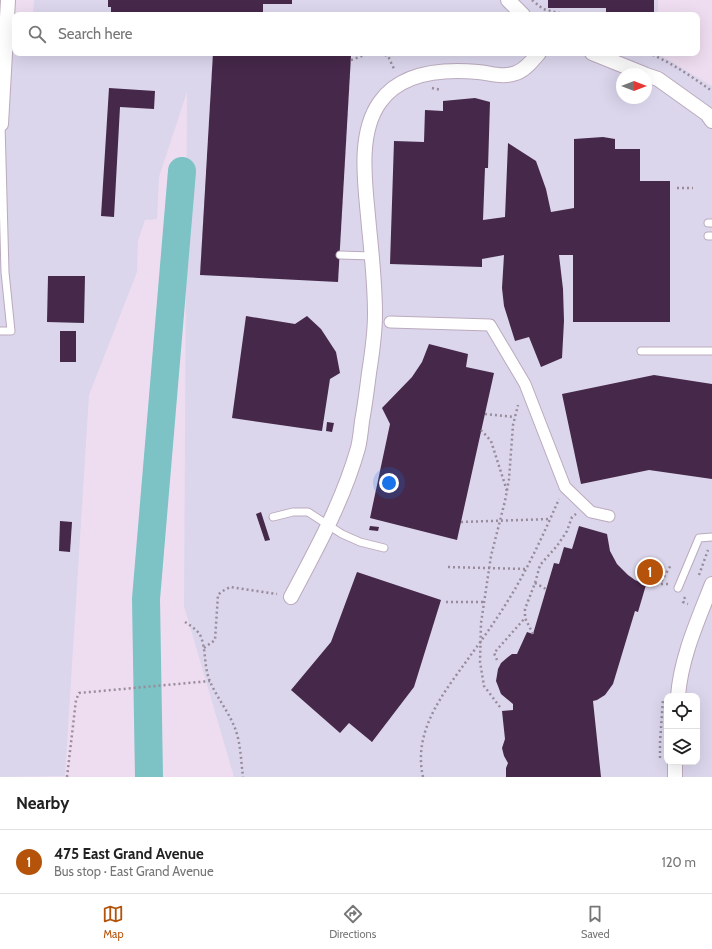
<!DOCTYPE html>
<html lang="en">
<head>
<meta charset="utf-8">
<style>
	:root { --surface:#fff; --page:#f6f6f6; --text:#222; --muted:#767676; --line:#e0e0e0; --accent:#b45309 }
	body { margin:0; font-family:Cabin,sans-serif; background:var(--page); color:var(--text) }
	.controls { position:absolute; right:12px; bottom:12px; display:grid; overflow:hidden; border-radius:8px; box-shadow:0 4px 16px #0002 }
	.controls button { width:36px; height:36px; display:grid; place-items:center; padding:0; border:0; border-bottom:1px solid var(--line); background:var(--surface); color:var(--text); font:20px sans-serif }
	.compass { position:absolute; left:616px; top:68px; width:36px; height:36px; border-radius:50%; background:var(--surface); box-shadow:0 4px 16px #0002; rotate:90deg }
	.you { position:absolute; left:389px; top:483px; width:14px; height:14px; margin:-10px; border:3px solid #fff; border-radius:50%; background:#1a73e8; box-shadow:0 0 0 6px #1a73e833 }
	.badge { display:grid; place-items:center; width:26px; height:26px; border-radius:50%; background:var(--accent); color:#fff; font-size:13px; font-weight:700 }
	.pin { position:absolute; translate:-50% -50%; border:2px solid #fff; box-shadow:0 1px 4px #0006 }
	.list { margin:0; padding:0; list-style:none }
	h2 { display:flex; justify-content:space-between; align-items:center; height:52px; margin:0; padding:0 16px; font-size:17px }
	h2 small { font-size:13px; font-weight:400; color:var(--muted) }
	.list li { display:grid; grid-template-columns:26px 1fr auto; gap:12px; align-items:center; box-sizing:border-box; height:64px; padding:0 16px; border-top:1px solid var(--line) }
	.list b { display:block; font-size:15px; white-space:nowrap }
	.list p { margin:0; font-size:13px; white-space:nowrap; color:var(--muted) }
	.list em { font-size:13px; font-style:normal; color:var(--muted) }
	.icon { flex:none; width:22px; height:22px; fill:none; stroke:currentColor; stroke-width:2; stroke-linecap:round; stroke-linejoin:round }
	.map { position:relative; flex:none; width:712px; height:777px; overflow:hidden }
	.search { position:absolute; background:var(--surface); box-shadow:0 4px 16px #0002; left:12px; right:12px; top:12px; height:44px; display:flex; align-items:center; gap:10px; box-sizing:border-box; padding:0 14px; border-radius:8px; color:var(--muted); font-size:15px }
	.sheet { height:116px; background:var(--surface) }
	nav { display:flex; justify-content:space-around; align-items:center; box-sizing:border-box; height:56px; border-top:1px solid var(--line); background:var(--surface); font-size:11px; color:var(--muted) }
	nav a { display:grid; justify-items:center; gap:2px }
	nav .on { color:var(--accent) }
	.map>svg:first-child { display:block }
</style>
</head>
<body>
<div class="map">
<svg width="712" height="777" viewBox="0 0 712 777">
	<rect width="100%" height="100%" fill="#eeddf0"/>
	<g fill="#dbd6ec" fill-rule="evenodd">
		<polygon points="34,0 658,0 658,15 33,15"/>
		<path d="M0,39H15V53H657L712,86V777H234L184,606L187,92L159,177L157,219L145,220L138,241L137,272L89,395L65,776L0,777ZM622,74H646V98H622ZM667,696H697V762H667Z"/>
	</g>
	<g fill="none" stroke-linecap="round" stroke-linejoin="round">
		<polyline stroke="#7dc2c5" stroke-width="28" points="149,777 146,599 182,171"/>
	</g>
	<g fill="#46284a">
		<polygon points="108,0 292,0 292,4 263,4 263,15 111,15 111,7 108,7"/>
		<polygon points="548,0 654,0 654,15 606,15 606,8 548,8"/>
		<polygon points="213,53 290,53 351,56 338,282 200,275"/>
		<polygon points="109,88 155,91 154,109 120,107 114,217 101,216"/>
		<polygon points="475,98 490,102 488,168 485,168 483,220 505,217 508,143 536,161 546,189 551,212 574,208 574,139 603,137 615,139 615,149 640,149 640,181 670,181 670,322 573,322 573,255 559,255 563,289 564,321 562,358 541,367 529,337 515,341 504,306 502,288 504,255 482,259 482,267 390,264 394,141 424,142 425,110 443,111 443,101"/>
		<polygon points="48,276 85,276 84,323 47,322"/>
		<polygon points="246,316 295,324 307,316 321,329 336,352 340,373 330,379 322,431 232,418"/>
		<rect x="60" y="331" width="16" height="31"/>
		<polygon points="429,344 468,354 466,367 494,373 457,540 370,518 390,424 382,408 412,377 422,362"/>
		<polygon points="654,375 712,384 712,479 649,470 581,484 562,394"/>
		<polygon points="327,422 334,423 332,432 326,431"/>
		<polygon points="261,512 270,540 265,541 256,514"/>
		<polygon points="60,521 72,522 70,552 59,551"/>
		<polygon points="370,526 379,527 378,531 369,530"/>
		<polygon points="579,526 607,534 610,551 617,564 628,575 635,580 646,585 638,612 635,611 613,684 605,695 597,700 593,701 601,777 506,777 506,768 508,763 504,756 502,748 505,739 502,711 513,710 513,704 501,694 498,686 496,681 498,669 501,663 508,657 512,654 517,654 527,632 533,634 554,563 559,564 564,547 572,549"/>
		<polygon points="357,572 441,600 414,687 372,742 349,723 340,733 291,690 331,642"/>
	</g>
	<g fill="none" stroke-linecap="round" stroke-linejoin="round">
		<defs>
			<g id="service">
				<polyline points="708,223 712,223"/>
				<polyline points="708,236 712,236"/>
				<polyline points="340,255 372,256"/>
				<polyline points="0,331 11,331 5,272 1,124"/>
				<polyline points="641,351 712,351"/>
				<polyline points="273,517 293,512 308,512 342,534 360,542 384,548"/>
				<polyline points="678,588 699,538 712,537"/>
			</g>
			<polyline id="pedestrian" points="390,322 490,325 525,384 565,487 591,512 609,516"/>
			<g id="minor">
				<polyline points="508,0 523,15"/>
				<polyline points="592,53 644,74"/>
				<polyline points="646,75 658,79 707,114 712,121"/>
				<polyline points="1,124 8,0"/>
				<path d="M291,597C317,548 343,501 358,448C360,440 361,430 362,421C365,405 367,389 369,373C372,354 375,333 375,314C375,285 372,256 369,227C366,189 356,135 380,102C402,71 444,69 478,72C491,73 503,78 516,73C525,70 533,60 539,53"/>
				<path d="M678,696C681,657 698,620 712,584"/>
				<polyline points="675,762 675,777"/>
			</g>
		</defs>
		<use href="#service" stroke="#bbaabd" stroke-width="9"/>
		<use href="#pedestrian" stroke="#bbaabd" stroke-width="13"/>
		<use href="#minor" stroke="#bbaabd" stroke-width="16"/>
		<g stroke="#988c9a" stroke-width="2.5" stroke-dasharray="2 3" stroke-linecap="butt">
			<polyline points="532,0 543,9 567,15"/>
			<polyline points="380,53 388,56 395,71"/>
			<path d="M648,53C671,62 692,77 712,91"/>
			<polyline points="351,60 370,53"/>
			<polyline points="432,88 441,90"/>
			<polyline points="677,188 693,188"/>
			<polyline points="485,414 515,417"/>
			<polyline points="481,430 491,441 507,491"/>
			<polyline points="461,522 551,519"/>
			<polyline points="448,567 527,569"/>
			<polyline points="699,575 708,550"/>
			<polyline points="535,583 546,589"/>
			<polyline points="668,584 661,584 661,582 671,565"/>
			<polyline points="685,597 683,602 688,604"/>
			<polyline points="446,602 484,602"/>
			<path d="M185,622C191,626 198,630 201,637C206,650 204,665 209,679C216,697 230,713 236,731C241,746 241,762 243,777"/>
			<polyline points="533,634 525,618 525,609 535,583 540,565 557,546 567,531 572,517 576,514"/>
			<polyline points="204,648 215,640 218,595 221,592 230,587 277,594"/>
			<polyline points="497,660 494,653 525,618"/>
			<polyline points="500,707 484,686 480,662 481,623 491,556 505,501 509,479 513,425 518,405"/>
			<polyline points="660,758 660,742 663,699"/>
			<polyline points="67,777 76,700 79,693 210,681"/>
			<path d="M423,777C412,728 447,689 473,652C487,633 500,614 512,594C530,564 545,531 559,499"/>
		</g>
		<use href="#service" stroke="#fff" stroke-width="7"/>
		<use href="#pedestrian" stroke="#fff" stroke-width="11"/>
		<use href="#minor" stroke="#fff" stroke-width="14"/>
	</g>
</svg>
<div class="controls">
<button><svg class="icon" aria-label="locate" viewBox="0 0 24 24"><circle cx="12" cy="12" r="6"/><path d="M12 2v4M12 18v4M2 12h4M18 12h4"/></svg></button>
<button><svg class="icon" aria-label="layers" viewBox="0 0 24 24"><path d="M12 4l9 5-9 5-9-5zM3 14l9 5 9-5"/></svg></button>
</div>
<svg class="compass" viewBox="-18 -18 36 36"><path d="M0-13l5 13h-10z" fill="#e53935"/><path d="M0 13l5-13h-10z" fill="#767676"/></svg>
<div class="you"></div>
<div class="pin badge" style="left:650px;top:572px">1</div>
<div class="search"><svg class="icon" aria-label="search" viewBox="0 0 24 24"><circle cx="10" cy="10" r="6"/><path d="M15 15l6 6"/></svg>Search here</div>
</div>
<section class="sheet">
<h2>Nearby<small></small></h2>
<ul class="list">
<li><span class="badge">1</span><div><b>475 East Grand Avenue</b><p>Bus stop · East Grand Avenue</p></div><em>120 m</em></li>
</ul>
</section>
<nav>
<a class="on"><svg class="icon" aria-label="map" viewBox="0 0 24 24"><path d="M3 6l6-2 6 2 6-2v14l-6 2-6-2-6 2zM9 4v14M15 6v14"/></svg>Map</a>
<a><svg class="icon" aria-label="directions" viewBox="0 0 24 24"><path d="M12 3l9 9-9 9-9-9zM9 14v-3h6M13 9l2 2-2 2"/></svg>Directions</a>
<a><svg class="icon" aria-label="saved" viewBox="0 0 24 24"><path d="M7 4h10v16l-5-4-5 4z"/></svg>Saved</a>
</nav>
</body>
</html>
